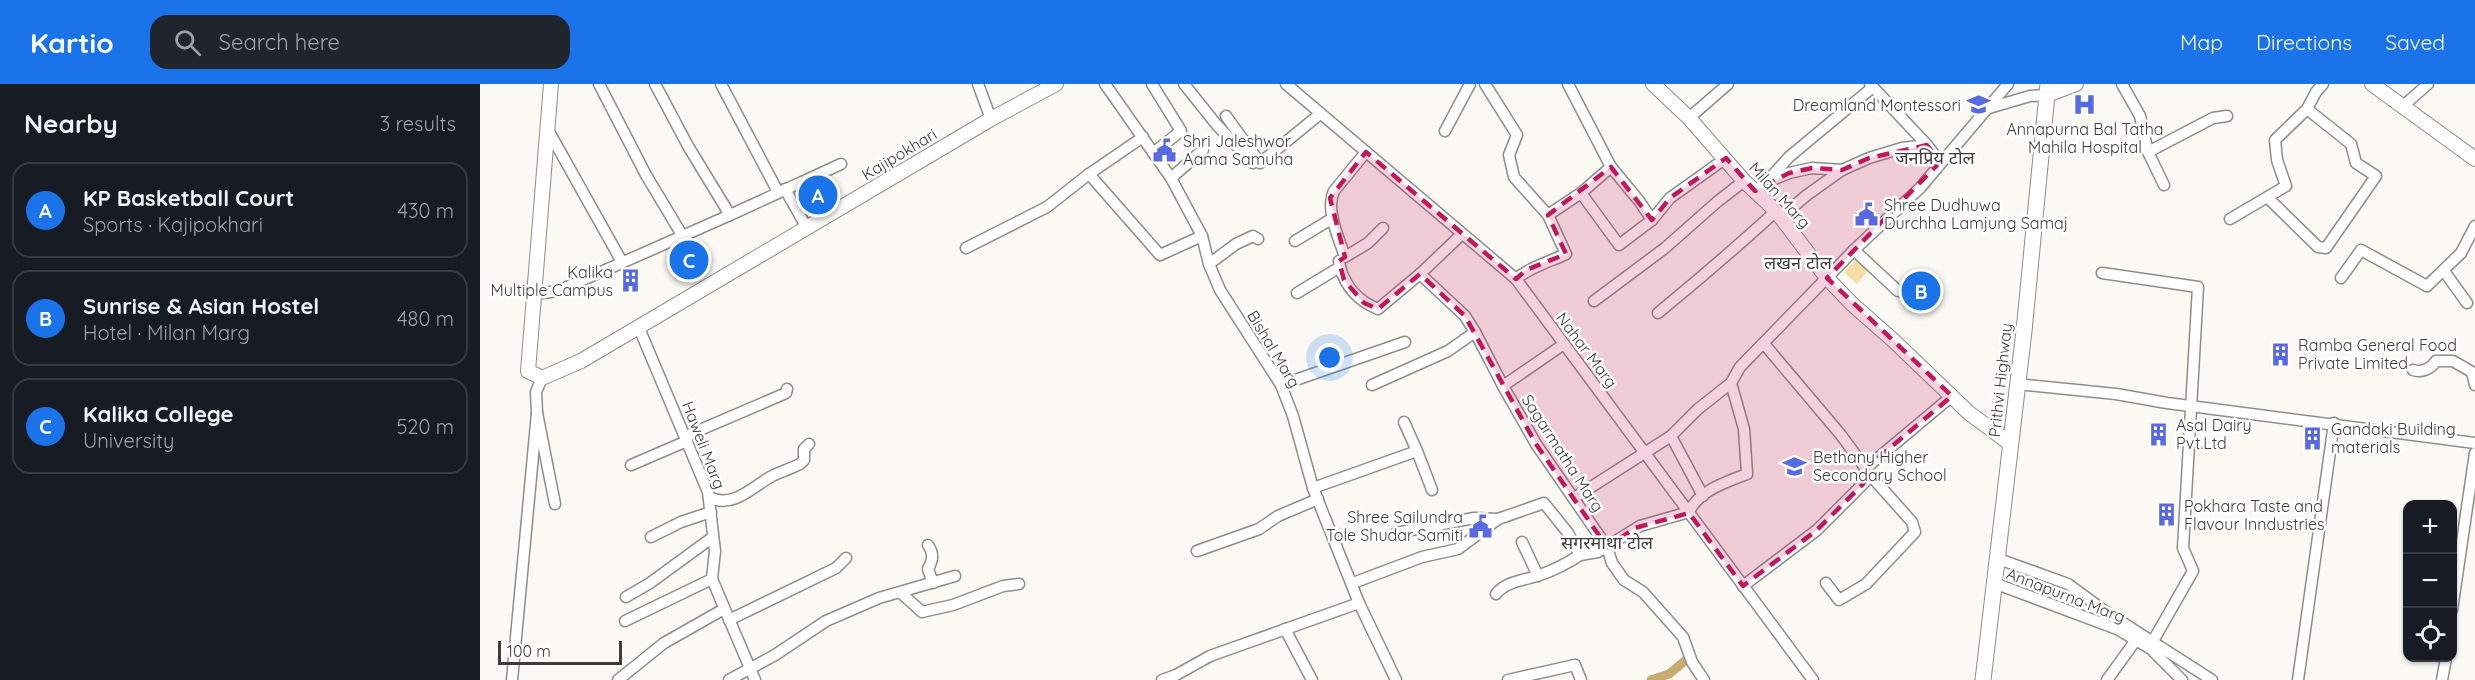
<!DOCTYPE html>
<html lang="en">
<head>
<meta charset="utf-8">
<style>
	:root { --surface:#171b24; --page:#20242c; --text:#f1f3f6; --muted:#9ea1a6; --line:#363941; --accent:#1a73e8 }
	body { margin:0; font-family:Quicksand,"Noto Sans Devanagari",sans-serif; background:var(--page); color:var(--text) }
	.controls { position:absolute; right:18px; bottom:18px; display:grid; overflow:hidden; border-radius:12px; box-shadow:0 2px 4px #0004 }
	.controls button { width:54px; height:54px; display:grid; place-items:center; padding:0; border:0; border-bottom:2px solid var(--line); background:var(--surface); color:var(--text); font:30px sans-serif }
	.scale { position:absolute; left:18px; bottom:15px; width:124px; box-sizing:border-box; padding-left:6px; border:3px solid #3d3c3a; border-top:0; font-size:16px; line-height:21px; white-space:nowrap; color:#3d3c3a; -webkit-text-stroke:4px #fff; paint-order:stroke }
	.you { position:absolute; left:850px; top:274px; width:21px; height:21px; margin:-15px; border:4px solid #fff; border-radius:50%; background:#1a73e8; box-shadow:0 0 0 9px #1a73e833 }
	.badge { display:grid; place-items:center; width:39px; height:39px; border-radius:50%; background:var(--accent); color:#fff; font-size:20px; font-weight:700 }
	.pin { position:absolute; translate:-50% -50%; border:3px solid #fff; box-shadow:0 2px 6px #0006 }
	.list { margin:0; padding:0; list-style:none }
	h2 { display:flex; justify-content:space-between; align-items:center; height:78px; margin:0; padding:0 24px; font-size:26px }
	h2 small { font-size:20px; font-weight:400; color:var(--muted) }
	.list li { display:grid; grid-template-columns:39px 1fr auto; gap:18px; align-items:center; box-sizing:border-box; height:96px; margin:0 12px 12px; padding:0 12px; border:2px solid var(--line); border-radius:18px }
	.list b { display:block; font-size:22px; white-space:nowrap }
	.list p { margin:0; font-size:20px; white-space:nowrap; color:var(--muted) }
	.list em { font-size:20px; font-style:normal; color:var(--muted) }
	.icon { flex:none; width:33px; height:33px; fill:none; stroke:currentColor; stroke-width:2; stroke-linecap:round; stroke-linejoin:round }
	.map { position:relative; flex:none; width:1995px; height:596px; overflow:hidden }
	header { display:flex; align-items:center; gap:36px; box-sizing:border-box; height:84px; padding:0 30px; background:var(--accent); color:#fff }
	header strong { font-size:28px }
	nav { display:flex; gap:33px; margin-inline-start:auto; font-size:21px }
	.search { width:420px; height:54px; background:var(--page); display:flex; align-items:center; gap:15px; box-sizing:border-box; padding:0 21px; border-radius:18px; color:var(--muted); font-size:22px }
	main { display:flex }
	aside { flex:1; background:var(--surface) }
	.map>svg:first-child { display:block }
</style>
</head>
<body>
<header>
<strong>Kartio</strong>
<div class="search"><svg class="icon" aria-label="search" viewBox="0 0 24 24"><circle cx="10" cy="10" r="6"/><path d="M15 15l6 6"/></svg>Search here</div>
<nav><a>Map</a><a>Directions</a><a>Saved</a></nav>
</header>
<main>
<aside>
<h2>Nearby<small>3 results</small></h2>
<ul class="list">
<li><span class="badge">A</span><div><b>KP Basketball Court</b><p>Sports · Kajipokhari</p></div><em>430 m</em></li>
<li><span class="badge">B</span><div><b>Sunrise &amp; Asian Hostel</b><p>Hotel · Milan Marg</p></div><em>480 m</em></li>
<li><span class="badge">C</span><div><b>Kalika College</b><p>University</p></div><em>520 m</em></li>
</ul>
</aside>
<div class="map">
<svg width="1995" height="596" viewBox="0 0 1995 596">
	<rect width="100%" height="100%" fill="#fbf9f4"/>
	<g fill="#f8dca6">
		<polygon points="352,93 360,111 324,128 315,110"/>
		<polygon points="1378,174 1389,185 1377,200 1364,188"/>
	</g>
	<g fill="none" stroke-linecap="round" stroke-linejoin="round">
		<polyline stroke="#c9ac72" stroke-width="9" points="1171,596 1189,590 1206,576"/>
		<defs>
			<g id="minor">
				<polyline points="119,0 166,91 202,151"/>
				<polyline points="175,0 208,62 250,131 361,80"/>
				<polyline points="241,0 298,108"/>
				<polyline points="498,0 511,35"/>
				<polyline points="625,0 691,94 722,152 729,180 740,206 801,301 813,332 833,404 879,519 916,596"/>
				<polyline points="672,0 701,47 673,69"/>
				<polyline points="704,0 736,40 773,79"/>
				<polyline points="806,0 1036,195 1333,596"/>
				<path d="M1005,0L1037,51L1029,71L1034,93L1068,131L1086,170C1069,178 1050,183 1036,195"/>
				<polyline points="1088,0 1131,83"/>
				<polyline points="1390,0 1447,61"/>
				<polyline points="1642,0 1660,32 1668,68 1684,101"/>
				<polyline points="1922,23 1948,0"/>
				<polyline points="1509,24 1550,12 1567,11"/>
				<polyline points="746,32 780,79 840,30"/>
				<polyline points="1209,34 1248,0"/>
				<polyline points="68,46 142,178"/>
				<polyline points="965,47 990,0"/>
				<path d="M886,68L854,107C845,126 859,154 865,173L888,159L903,144"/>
				<polyline points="1668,68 1733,34 1747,32"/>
				<polyline points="609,90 680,171 722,152"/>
				<polyline points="691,94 723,66"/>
				<polyline points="1289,95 1309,73 1393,3"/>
				<polyline points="305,105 327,144"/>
				<polyline points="1275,107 1287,98 1309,89 1332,84 1362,86 1389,74 1422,64 1447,61 1460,78"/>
				<polyline points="1101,109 1139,161 1172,136 1190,114 1246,74"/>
				<polyline points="1788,114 1838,163 1846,164 1896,92 1876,79 1871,60 1827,25"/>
				<polyline points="1068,131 1101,109 1131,83 1160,118 1172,136"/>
				<polyline points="1301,133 1327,111 1362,86"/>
				<polyline points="1750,135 1806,102 1797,76 1795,56 1827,25 1836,8 1843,0"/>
				<polyline points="982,150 940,190 985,232 995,248"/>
				<polyline points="815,157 853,134"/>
				<polyline points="486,164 567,123 609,90 663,53"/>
				<polyline points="1374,166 1418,207"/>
				<polyline points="729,180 756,160 773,152 778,155"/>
				<path d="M860,183C866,204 878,217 898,225L940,190"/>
				<polyline points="1964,187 1987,219"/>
				<polyline points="1622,189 1718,203 1703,464 1713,487 1673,557"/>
				<polyline points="1861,194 1881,166 1947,202 1981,169 1995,142"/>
				<polyline points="817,209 860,183 859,177"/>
				<polyline points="55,210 78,207 250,131"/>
				<polyline points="1114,217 1185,164 1237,118 1264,97"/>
				<path d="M1178,229C1218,196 1258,162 1296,127"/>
				<polyline points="159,244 228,408 235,467 232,495 275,596"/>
				<polyline points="1084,260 1023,302 1056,360 1127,463 1132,479 1144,496 1163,508 1203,553 1212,578 1224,596"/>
				<polyline points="1285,261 1361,351 1391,392 1432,438 1435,448 1386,500 1359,516 1346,499"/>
				<path d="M1933,286C1941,289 1951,285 1956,277H1973L1992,288L1995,301"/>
				<polyline points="62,294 56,308 57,329 75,420"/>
				<polyline points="1537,300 1636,310 1687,319 1995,359"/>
				<polyline points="801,301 925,258"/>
				<polyline points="892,301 968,267 995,248 1023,302"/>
				<polyline points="206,352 306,309 307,305"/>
				<polyline points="1191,352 1218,325 1251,299"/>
				<polyline points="937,367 952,406"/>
				<polyline points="151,381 207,357"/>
				<polyline points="1386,384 1472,312"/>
				<polyline points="833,404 937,367 924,338"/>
				<path d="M229,413C253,426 274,401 294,391C303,387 312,384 320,380L324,376V365L329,360"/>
				<polyline points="1094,414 1191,352 1223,412"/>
				<path d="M1209,428C1218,407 1246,398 1267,390L1264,345L1251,299L1260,283L1374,166L1440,104L1528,0"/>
				<polyline points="916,449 994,434 1018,435"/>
				<polyline points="171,453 201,438 231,428"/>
				<polyline points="1042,458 1058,492"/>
				<path d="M448,461C454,470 453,476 448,485L453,499"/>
				<polyline points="717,467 779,445 798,432 838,415"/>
				<polyline points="1516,474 1588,500 1626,528 1732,596"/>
				<polyline points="873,499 942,473 978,465 1018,435 1064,419 1088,449 1100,471 1118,468 1160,442 1209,428"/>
				<polyline points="1514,499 1637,545 1671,565 1702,596"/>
				<polyline points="1263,502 1337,446 1391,392"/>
				<polyline points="421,509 442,528 473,521 523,502 539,500"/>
				<path d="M1016,510C1026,497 1046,496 1060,491C1074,486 1088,479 1100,471"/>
				<polyline points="146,513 170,499 233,453"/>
				<polyline points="1972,526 1995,369"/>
				<polyline points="249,536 356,484 366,474"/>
				<polyline points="145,537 232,495"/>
				<polyline points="805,545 832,596"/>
				<polyline points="32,596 57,329"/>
				<polyline points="138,596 184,559 244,525"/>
				<polyline points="249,596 295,571 346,537 399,514 475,492"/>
				<polyline points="682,596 696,591 730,572 879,519"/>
				<polyline points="1028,596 1095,581 1101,596"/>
				<polyline points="1627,596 1656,556"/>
				<polyline points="1818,596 1854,339"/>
				<polyline points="1962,596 1966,574"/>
			</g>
			<g id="major">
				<polyline points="71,0 48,287 62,294 101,277 511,35 576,0"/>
				<polyline points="1173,0 1209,34 1264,97 1296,127 1347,194 1372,220 1414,257 1489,329 1531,360"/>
				<polyline points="1892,0 1995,75"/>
				<polyline points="1567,11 1596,0"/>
			</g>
			<polyline id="highway" points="1503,596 1544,247 1568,0"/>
		</defs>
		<use href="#minor" stroke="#8f8d88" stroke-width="13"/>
		<use href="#major" stroke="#8f8d88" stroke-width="16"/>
		<use href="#highway" stroke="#8f8d88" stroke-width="17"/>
		<use href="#minor" stroke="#fff" stroke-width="10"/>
		<use href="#major" stroke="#fff" stroke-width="14"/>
		<use href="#highway" stroke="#fff" stroke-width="15"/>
	</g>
	<path fill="#c2185b" fill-opacity="0.2" stroke="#c2185b" stroke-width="4.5" stroke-dasharray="12 8" stroke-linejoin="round" d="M1447,61L1460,78L1347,194L1472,312L1386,384L1391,392L1337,446L1263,502L1209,429L1155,444L1127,463L1056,360L985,232L940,190L898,225L884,219L864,196L859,177L865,173L850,114L886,68L1036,195L1046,186L1086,170L1068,131L1131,83L1172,136L1190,114L1246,74L1275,107L1309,89L1332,84L1362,86L1389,74Z"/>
	<defs>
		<symbol id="hospital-bare" viewBox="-9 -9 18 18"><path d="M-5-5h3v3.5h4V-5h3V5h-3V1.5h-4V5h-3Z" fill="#576ae1" stroke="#fff" stroke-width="2.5" paint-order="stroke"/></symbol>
		<symbol id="school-bare" viewBox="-9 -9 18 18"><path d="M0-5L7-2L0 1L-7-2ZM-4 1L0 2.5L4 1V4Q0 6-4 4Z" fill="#576ae1" stroke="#fff" stroke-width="2.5" paint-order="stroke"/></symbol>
		<symbol id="civic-bare" viewBox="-9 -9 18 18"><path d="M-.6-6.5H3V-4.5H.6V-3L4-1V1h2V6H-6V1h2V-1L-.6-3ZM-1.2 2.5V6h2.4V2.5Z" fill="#576ae1" stroke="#fff" stroke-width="2.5" paint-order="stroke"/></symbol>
		<symbol id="building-bare" viewBox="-9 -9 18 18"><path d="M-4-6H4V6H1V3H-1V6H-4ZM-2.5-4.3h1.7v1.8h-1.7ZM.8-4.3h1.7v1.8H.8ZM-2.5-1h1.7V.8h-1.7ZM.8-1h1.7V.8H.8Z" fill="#576ae1" stroke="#fff" stroke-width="2.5" paint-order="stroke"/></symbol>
	</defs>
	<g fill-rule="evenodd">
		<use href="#hospital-bare" x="1588" y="4" width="33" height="33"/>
		<use href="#school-bare" x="1482" y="4" width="33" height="33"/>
		<use href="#civic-bare" x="668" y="50" width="33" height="33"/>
		<use href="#civic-bare" x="1370" y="114" width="33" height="33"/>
		<use href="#building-bare" x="134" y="180" width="33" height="33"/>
		<use href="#building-bare" x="1784" y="254" width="33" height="33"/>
		<use href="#building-bare" x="1662" y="334" width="33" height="33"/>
		<use href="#building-bare" x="1816" y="338" width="33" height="33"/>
		<use href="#school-bare" x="1298" y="366" width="33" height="33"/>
		<use href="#building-bare" x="1670" y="414" width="33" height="33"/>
		<use href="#civic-bare" x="984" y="426" width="33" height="33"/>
	</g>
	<g text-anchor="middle" stroke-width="5" stroke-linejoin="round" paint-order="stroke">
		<g font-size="16" fill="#3d3c3a" stroke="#fff" text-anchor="start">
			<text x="1481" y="27" text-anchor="end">Dreamland Montessori</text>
			<text x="1605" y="51" text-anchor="middle">Annapurna Bal Tatha<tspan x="1605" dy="18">Mahila Hospital</tspan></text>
			<text x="703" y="63">Shri Jaleshwor<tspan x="703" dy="18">Aama Samuha</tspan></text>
			<text x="1404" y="127">Shree Dudhuwa<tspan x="1404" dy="18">Durchha Lamjung Samaj</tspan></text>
			<text x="133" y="194" text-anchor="end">Kalika<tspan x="133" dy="18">Multiple Campus</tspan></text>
			<text x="1818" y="267">Ramba General Food<tspan x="1818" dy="18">Private Limited</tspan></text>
			<text x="1696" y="347">Asal Dairy<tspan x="1696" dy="18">Pvt.Ltd</tspan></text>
			<text x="1851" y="351">Gandaki Building<tspan x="1851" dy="18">materials</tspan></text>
			<text x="1333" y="379">Bethany Higher<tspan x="1333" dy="18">Secondary School</tspan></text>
			<text x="1704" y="428">Pokhara Taste and<tspan x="1704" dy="18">Flavour Inndustries</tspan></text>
			<text x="983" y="439" text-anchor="end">Shree Sailundra<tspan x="983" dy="18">Tole Shudar Samiti</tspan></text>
		</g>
		<g font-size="16" fill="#3d3c3a" stroke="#fff">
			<text transform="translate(419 70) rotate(-31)" y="6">Kajipokhari</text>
			<text transform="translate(1300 111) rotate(48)" y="6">Milan Marg</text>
			<text transform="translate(794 265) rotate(59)" y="6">Bishal Marg</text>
			<text transform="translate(1107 266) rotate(53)" y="6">Nahar Marg</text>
			<text transform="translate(1520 296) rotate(-84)" y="6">Prithvi Highway</text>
			<text transform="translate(224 361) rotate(69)" y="6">Haweli Marg</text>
			<text transform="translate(1083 369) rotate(57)" y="6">Sagarmatha Marg</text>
			<text transform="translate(1586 511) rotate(21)" y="6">Annapurna Marg</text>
		</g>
		<g font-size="18" fill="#3d3c3a" stroke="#fff">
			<text x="1455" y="80">जनप्रिय टोल</text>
			<text x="1318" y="185">लखन टोल</text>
			<text x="1127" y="465">सगरमाथा टोल</text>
		</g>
	</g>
</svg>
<div class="controls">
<button>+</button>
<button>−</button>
<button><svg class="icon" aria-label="locate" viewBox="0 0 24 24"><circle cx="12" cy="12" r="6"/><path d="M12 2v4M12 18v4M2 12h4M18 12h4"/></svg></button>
</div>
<div class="scale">100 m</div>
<div class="you"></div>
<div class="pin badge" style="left:338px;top:111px">A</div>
<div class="pin badge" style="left:1441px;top:207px">B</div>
<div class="pin badge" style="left:209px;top:176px">C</div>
</div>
</main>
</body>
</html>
